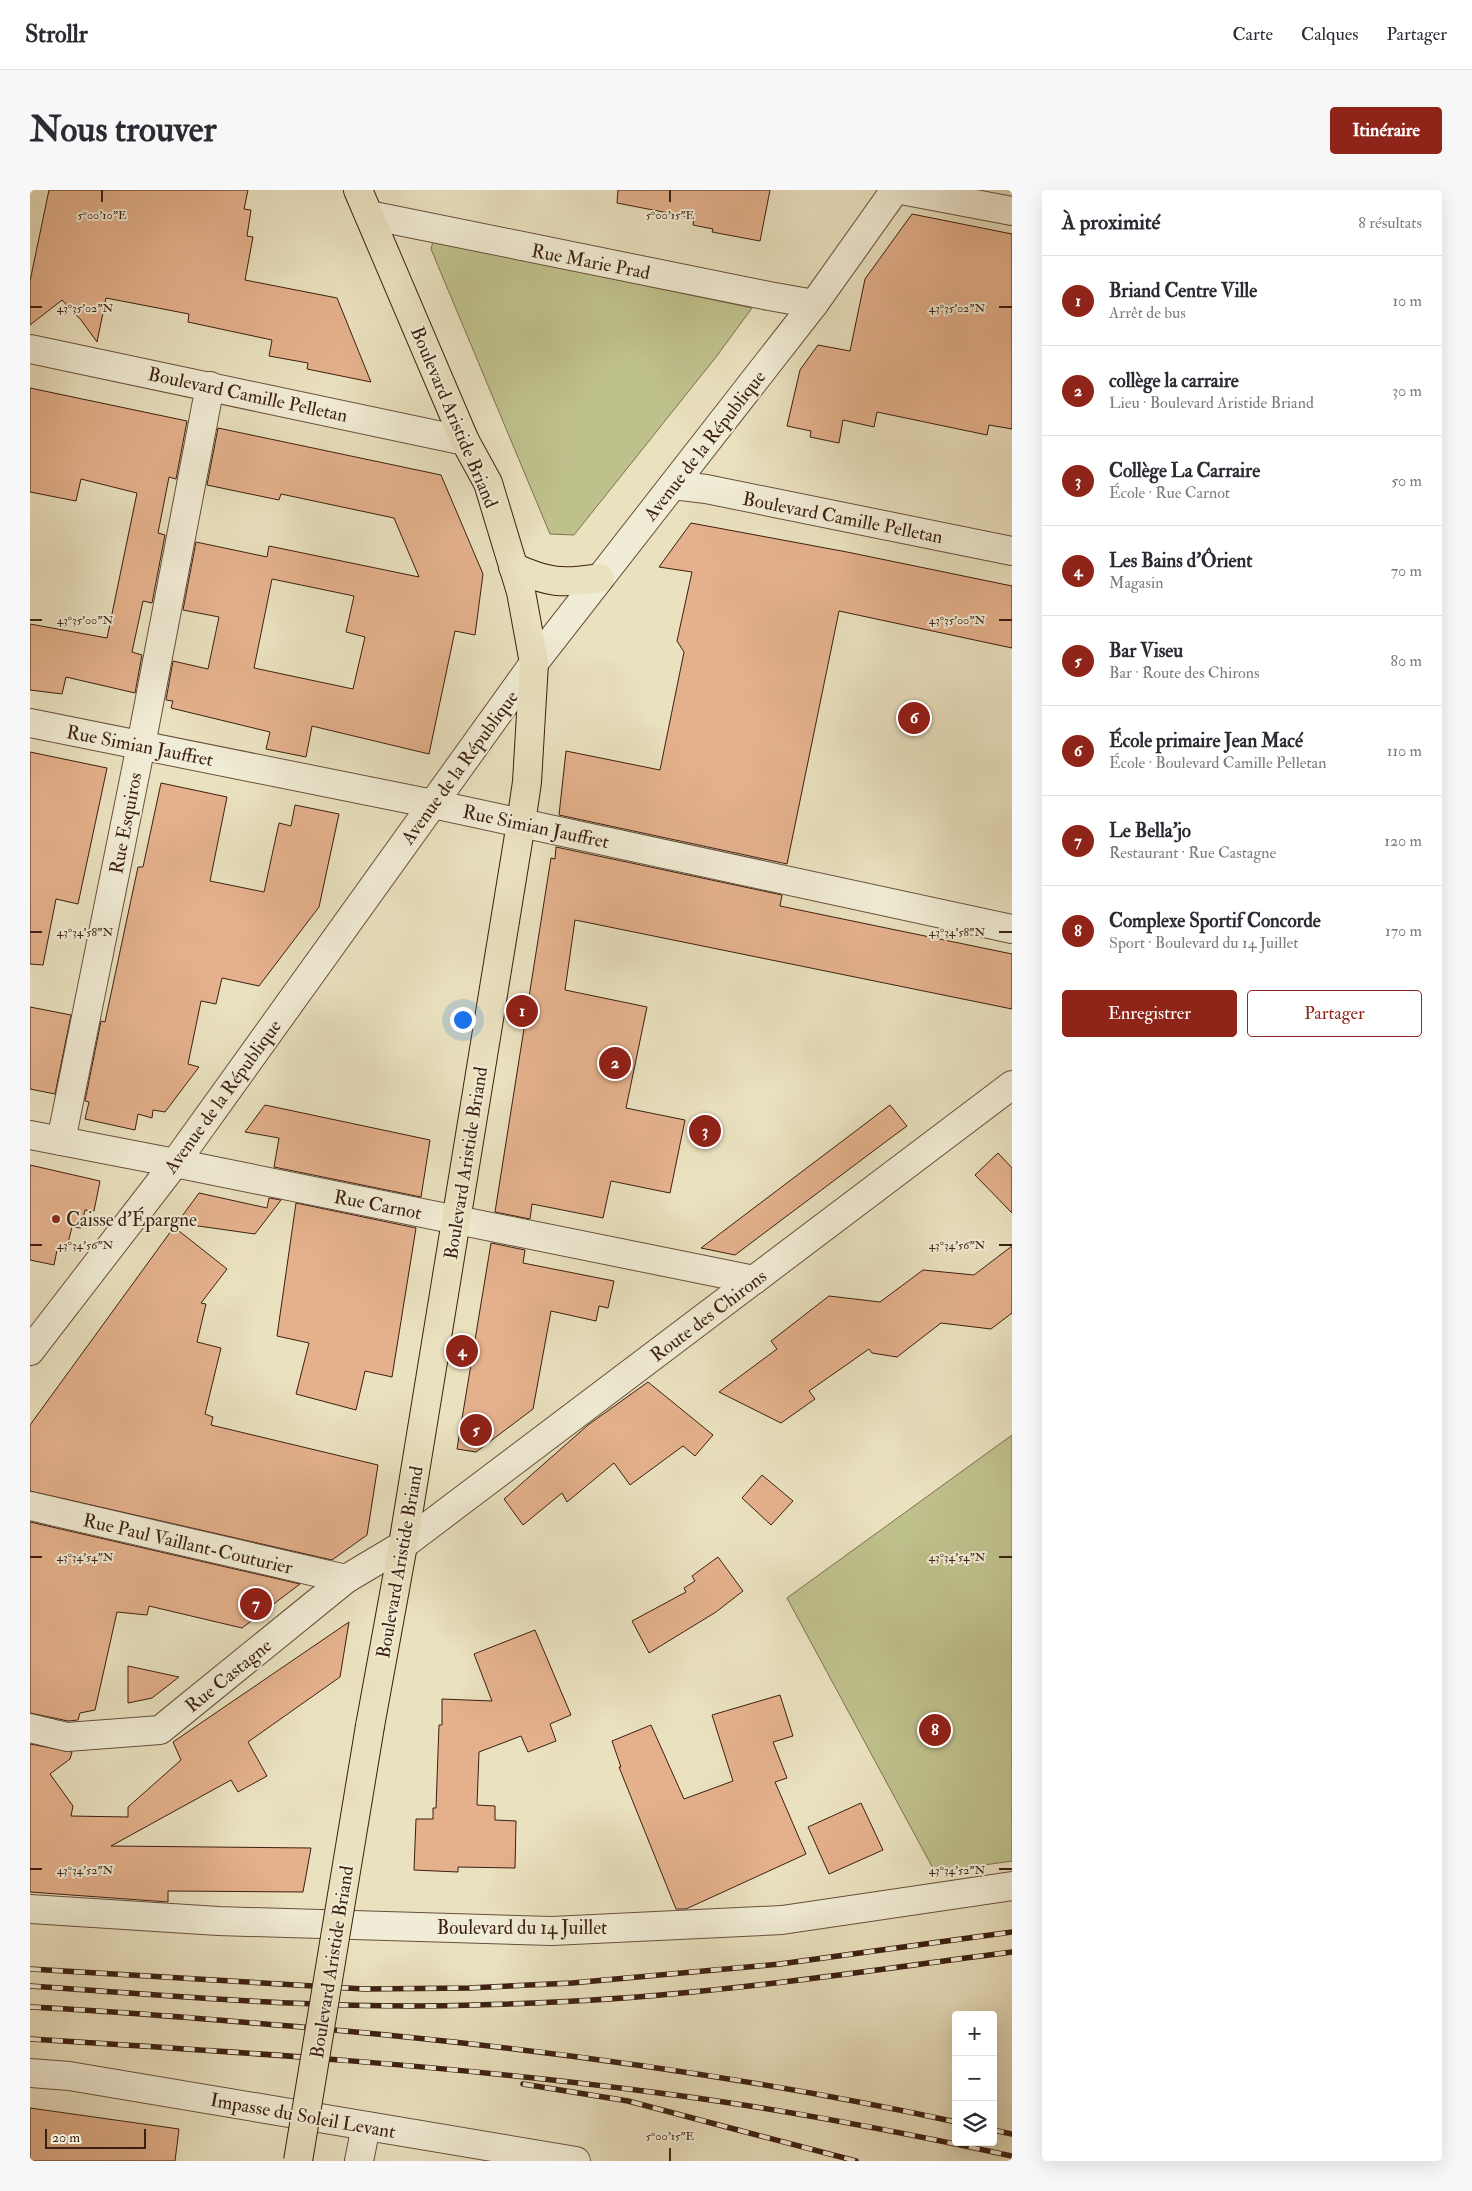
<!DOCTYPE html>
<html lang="fr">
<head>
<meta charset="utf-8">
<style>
	:root { --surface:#fff; --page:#f7f7f7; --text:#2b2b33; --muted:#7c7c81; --line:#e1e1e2; --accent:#8f2418 }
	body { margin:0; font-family:"IM FELL Double Pica",serif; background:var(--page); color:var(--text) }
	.controls { position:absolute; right:15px; bottom:15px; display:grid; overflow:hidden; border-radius:5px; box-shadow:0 5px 20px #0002 }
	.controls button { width:45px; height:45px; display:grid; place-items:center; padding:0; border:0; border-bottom:1px solid var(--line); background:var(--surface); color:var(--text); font:25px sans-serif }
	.scale { position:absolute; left:15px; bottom:12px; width:101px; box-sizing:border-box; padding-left:5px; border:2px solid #3c1f11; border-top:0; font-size:14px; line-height:18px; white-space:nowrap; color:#3c1f11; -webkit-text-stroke:4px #f1ecd5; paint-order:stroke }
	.you { position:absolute; left:432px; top:829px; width:18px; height:18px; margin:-12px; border:4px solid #fff; border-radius:50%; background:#1a73e8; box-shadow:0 0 0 8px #1a73e833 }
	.badge { display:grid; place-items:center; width:32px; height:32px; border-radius:50%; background:var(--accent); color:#fff; font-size:16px; font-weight:700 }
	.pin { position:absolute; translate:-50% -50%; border:2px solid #fff; box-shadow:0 1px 5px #0006 }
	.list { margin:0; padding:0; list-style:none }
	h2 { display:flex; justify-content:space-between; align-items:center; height:65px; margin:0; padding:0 20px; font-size:21px }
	h2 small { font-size:16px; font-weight:400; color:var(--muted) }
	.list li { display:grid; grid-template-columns:32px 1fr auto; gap:15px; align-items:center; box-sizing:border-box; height:90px; padding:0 20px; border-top:1px solid var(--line) }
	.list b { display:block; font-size:19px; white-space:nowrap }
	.list p { margin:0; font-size:16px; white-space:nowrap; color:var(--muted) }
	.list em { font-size:16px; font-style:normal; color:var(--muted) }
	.actions { display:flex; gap:10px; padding:15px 20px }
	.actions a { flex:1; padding:11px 0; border:1px solid var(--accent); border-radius:5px; text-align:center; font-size:18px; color:var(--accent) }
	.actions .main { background:var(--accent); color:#fff }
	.icon { flex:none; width:28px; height:28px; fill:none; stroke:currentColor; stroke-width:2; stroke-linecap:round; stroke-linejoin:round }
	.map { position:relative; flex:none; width:982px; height:1971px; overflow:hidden; border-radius:5px }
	header { display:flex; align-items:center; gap:30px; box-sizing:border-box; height:70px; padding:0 25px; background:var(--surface); border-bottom:1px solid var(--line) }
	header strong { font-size:24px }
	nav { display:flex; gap:28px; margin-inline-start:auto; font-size:18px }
	.intro { display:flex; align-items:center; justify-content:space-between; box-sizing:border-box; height:120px; padding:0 30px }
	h1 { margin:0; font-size:35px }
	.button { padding:12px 22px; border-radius:5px; background:var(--accent); color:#fff; font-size:18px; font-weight:700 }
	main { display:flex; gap:30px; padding:0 30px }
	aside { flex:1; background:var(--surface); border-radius:5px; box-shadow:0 5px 20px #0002 }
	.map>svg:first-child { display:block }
</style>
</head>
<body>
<header>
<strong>Strollr</strong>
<nav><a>Carte</a><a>Calques</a><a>Partager</a></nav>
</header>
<div class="intro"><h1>Nous trouver</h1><a class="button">Itinéraire</a></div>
<main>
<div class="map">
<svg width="982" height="1971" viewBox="0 0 982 1971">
	<rect width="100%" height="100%" fill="#eae1bf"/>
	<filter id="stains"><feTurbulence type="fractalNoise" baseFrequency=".004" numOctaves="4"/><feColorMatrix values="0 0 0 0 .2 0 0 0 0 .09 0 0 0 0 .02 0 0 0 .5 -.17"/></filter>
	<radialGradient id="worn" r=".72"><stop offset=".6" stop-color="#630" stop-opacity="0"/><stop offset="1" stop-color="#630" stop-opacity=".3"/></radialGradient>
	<g fill="#bfc18d" stroke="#7e704f">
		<polygon points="403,51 722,118 686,167 544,345 520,344 401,59"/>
		<polygon points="982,1245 982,1671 905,1682 757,1408"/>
	</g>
	<g fill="#e4b18c" stroke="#3c1f11" fill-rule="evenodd">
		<polygon points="19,0 218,0 214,19 221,20 217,46 223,47 215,90 307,108 341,192 277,179 278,173 239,166 242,150 158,132 159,124 76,108 67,152 51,130 32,110 0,135 0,91"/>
		<polygon points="588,0 740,0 730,51 682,42 683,39 663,35 664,28 587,13"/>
		<polygon points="882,24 982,44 982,239 959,235 957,245 847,222 844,237 813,230 809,253 780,247 781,241 757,236 770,180 788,155 820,161 835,89"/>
		<polygon points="0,198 157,231 146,289 139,287 128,343 135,345 122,413 113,411 102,462 112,465 105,503 36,487 32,504 0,500 0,434 77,448 107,303 51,289 46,311 0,302"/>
		<path d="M188,238L411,285L453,384L445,445L425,441L399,564L282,536L276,567L236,559L240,542L141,518L143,511L136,510L143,471L178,479L189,427L153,420L166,352L237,367L239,356L389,387L364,328L251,304L249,310L177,295ZM242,389L324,406L316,442L335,447L323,499L224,478Z"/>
		<polygon points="661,333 817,362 982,396 982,458 809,421 757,674 529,625 536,561 630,580 654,462 647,451 662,382 629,377"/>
		<polygon points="0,562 77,578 48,714 26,709 13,775 0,774"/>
		<polygon points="131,593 197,607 180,691 234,702 249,633 261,636 265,615 309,624 289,717 229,796 192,788 186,814 171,811 158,874 169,877 135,922 123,920 122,928 108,924 105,940 55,929 59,912 55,911 71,831 75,832 108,677 113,677"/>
		<polygon points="526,657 752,705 750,716 982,764 982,819 545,730 535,800 617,817 596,918 655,930 640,1003 581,991 573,1028 502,1014 500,1029 465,1022 521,668 525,669"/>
		<polygon points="0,817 41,825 25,904 0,899"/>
		<polygon points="235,915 400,950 391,1007 244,977 249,948 215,942"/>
		<polygon points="860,915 877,936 858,950 705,1065 671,1058"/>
		<polygon points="968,963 982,978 982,1023 945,985"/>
		<polygon points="0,975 70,991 64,1021 55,1020 51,1038 42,1037 37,1057 28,1055 24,1075 0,1070"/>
		<polygon points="169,1003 237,1018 239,1008 251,1010 225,1044 147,1033"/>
		<polygon points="266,1013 386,1038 362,1187 335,1181 326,1220 266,1204 279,1153 247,1146"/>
		<polygon points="144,1037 197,1079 171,1113 176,1114 167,1152 191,1158 175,1224 183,1227 181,1235 348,1275 337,1345 302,1370 0,1301 0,1235"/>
		<polygon points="461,1053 495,1060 493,1073 584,1091 578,1118 569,1116 566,1131 521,1121 503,1219 446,1262 427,1259"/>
		<polygon points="982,1056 982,1123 961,1139 911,1133 867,1167 842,1163 839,1159 779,1201 785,1209 751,1233 689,1202 747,1159 741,1151 799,1106 850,1112 893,1080 944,1085"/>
		<polygon points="618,1192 683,1245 665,1266 653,1256 600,1295 584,1273 537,1312 532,1303 493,1335 474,1309 558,1235"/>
		<polygon points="732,1285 763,1311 741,1335 712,1308"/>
		<polygon points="0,1332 270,1394 212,1438 119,1416 117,1425 87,1422 65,1520 50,1523 48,1530 38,1531 0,1523"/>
		<polygon points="688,1367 713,1401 686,1422 619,1463 602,1431 656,1402 654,1398 665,1391 662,1386"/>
		<polygon points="319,1432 310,1487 218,1552 237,1586 208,1602 201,1590 81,1656 281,1658 273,1702 138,1701 138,1712 0,1702 0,1554 42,1562 40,1569 20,1584 43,1616 41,1626 98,1627 98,1617 151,1570 143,1552"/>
		<polygon points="505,1440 541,1525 520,1534 526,1551 498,1562 491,1546 449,1562 447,1615 465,1616 465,1630 486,1631 485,1678 428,1677 428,1682 384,1680 386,1629 403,1629 403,1618 406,1618 409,1535 412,1535 412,1509 462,1511 444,1464"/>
		<polygon points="98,1476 149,1487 122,1508 98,1513"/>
		<polygon points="750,1505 763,1546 743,1552 757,1588 745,1592 776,1664 656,1719 646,1719 589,1577 591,1577 582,1551 621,1535 654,1609 703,1591 682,1525"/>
		<polygon points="831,1613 853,1660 799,1684 778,1637"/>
		<polygon points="0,1918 149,1939 145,1971 0,1971"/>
	</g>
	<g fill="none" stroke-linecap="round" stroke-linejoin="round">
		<defs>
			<g id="minor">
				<polyline points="871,0 982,21"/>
				<polyline points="339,25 739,106 784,114"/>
				<polyline points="0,159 435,251"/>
				<polyline points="643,295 676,299 982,361"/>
				<polyline points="0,533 403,614 982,739"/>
				<polyline points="0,945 145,973 724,1090"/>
				<polyline points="31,951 111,555 180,196"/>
				<polyline points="0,1161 145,973 504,473 784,114 865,0"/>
				<polyline points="0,1316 316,1389"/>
				<polyline points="0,1538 37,1547 130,1540 316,1389 373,1355"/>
				<polyline points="0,1719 188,1731 522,1741 752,1730 982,1696"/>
				<polyline points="0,1883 39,1886 546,1971"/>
				<polyline points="329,1971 336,1936"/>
			</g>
			<polyline id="tertiary" points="373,1355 982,895"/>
			<g id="primary">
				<polyline points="328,0 435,251 458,293 491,402 504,473 497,592 491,633 373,1355 340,1536"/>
				<path d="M483,377C518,393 532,394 570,388"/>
			</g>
		</defs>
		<use href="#minor" stroke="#68503c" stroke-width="30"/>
		<use href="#tertiary" stroke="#68503c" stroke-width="30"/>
		<use href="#primary" stroke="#3c1f11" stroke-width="30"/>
		<use href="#minor" stroke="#f1ecd5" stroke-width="28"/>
		<use href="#tertiary" stroke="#f1ecd5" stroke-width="28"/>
		<use href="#primary" stroke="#eae1bf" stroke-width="28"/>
		<defs>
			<g id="rail">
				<polyline points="0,1779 334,1799 439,1798 542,1793 750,1774 982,1742"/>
				<path d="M0,1796C148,1806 297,1820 445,1815C521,1813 597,1809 672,1801C776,1791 879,1775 982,1762"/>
				<path d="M0,1817C102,1822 203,1831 304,1840C513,1859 721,1887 926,1932"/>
				<path d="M0,1849C210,1862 420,1875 629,1903C748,1918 866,1941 982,1966"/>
				<polyline points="493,1894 598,1911 826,1971"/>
				<polyline points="963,1940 982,1944"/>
			</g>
		</defs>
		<use href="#rail" stroke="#3c1f11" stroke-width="5.5"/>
		<use href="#rail" stroke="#f1ecd5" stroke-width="4" stroke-dasharray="11" stroke-linecap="butt"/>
		<defs>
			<polyline id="primary-bridge" points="268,1971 340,1536"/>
		</defs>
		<use href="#primary-bridge" stroke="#3c1f11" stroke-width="30" stroke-linecap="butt"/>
		<use href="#primary-bridge" stroke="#eae1bf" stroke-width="28"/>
	</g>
	<path fill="none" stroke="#3c1f11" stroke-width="2" d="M72,0V12M640,0V12M0,117H12M969,117H982M0,430H12M969,430H982M0,742H12M969,742H982M0,1055H12M969,1055H982M0,1367H12M969,1367H982M0,1679H12M969,1679H982M640,1958V1971"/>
	<circle fill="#8f2418" stroke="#f1ecd5" stroke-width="2" cx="26" cy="1029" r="5"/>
	<g text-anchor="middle" stroke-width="4" stroke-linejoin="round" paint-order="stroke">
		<g font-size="19" fill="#3c1f11" stroke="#f1ecd5">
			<text transform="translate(561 71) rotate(11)" y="7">Rue Marie Prad</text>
			<text transform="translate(218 204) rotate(12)" y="7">Boulevard Camille Pelletan</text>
			<text transform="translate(425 227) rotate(67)" y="7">Boulevard Aristide Briand</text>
			<text transform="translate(674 255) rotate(-52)" y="7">Avenue de la République</text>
			<text transform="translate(813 327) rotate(11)" y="7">Boulevard Camille Pelletan</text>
			<text transform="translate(110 555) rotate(11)" y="7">Rue Simian Jauffret</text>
			<text transform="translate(429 577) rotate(-54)" y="7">Avenue de la République</text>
			<text transform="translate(95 633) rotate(-79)" y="7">Rue Esquiros</text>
			<text transform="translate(506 636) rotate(12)" y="7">Rue Simian Jauffret</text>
			<text transform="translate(192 906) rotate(-54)" y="7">Avenue de la République</text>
			<text transform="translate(435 973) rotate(-81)" y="7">Boulevard Aristide Briand</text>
			<text transform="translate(348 1014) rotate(11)" y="7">Rue Carnot</text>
			<text transform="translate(678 1125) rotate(-37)" y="7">Route des Chirons</text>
			<text transform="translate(158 1353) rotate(13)" y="7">Rue Paul Vaillant-Couturier</text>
			<text transform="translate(369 1372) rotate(-80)" y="7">Boulevard Aristide Briand</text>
			<text transform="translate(198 1485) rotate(-39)" y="7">Rue Castagne</text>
			<text x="492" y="1744">Boulevard du 14 Juillet</text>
			<text transform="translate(301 1772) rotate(-81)" y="7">Boulevard Aristide Briand</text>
			<text transform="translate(273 1925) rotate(10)" y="7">Impasse du Soleil Levant</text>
		</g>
		<g font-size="19" fill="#3c1f11" stroke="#f1ecd5" text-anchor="start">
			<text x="36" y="1036">Caisse d'Épargne</text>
		</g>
	</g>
	<g font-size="12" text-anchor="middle" fill="#3c1f11" stroke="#f1ecd5" stroke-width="4" stroke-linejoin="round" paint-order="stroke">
		<text x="72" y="29">5°00'10"E</text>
		<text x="640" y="29">5°00'15"E</text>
		<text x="55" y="122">43°35'02"N</text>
		<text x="927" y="122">43°35'02"N</text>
		<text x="55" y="434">43°35'00"N</text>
		<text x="927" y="434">43°35'00"N</text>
		<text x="55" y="746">43°34'58"N</text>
		<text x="927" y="746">43°34'58"N</text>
		<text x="55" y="1059">43°34'56"N</text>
		<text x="927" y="1059">43°34'56"N</text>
		<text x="55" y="1371">43°34'54"N</text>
		<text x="927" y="1371">43°34'54"N</text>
		<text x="55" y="1684">43°34'52"N</text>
		<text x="927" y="1684">43°34'52"N</text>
		<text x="640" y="1950">5°00'15"E</text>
	</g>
	<rect width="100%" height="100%" filter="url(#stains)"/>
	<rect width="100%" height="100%" fill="url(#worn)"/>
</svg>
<div class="controls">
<button>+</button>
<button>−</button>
<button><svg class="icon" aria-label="layers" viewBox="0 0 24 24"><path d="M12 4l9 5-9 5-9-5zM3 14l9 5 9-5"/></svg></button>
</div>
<div class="scale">20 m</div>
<div class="you"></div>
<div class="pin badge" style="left:492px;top:821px">1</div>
<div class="pin badge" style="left:585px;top:873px">2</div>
<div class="pin badge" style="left:675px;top:941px">3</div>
<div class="pin badge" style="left:432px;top:1161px">4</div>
<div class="pin badge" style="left:446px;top:1240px">5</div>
<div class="pin badge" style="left:884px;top:528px">6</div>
<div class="pin badge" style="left:226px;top:1414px">7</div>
<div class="pin badge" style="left:905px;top:1540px">8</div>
</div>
<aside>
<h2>À proximité<small>8 résultats</small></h2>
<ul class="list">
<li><span class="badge">1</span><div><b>Briand Centre Ville</b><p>Arrêt de bus</p></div><em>10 m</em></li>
<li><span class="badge">2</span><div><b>collège la carraire</b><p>Lieu · Boulevard Aristide Briand</p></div><em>30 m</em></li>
<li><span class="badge">3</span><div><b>Collège La Carraire</b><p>École · Rue Carnot</p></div><em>50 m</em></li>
<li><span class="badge">4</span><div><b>Les Bains d'Ôrient</b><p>Magasin</p></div><em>70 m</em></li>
<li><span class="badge">5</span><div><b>Bar Viseu</b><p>Bar · Route des Chirons</p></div><em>80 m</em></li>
<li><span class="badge">6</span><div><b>École primaire Jean Macé</b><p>École · Boulevard Camille Pelletan</p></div><em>110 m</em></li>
<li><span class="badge">7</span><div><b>Le Bella'jo</b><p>Restaurant · Rue Castagne</p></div><em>120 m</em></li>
<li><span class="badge">8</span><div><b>Complexe Sportif Concorde</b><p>Sport · Boulevard du 14 Juillet</p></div><em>170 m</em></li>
</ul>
<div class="actions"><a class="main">Enregistrer</a><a>Partager</a></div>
</aside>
</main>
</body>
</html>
